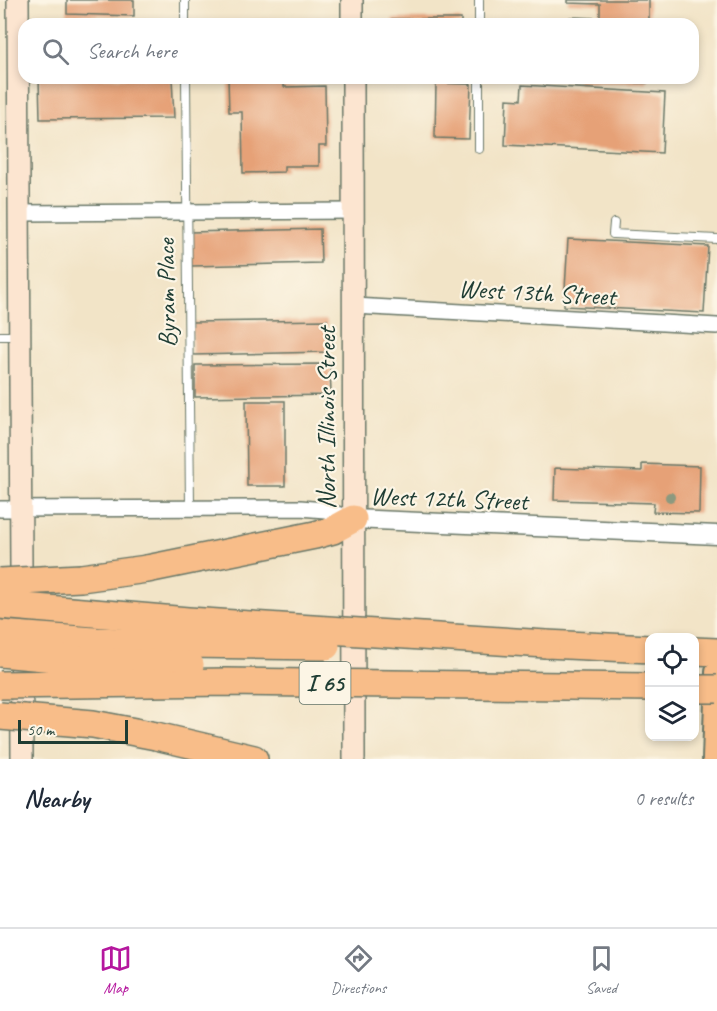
<!DOCTYPE html>
<html lang="en">
<head>
<meta charset="utf-8">
<style>
	:root { --surface:#fff; --page:#f2f2f3; --text:#1f2937; --muted:#747a83; --line:#e0e1e3; --accent:#b5179e }
	body { margin:0; font-family:Caveat,sans-serif; background:var(--page); color:var(--text) }
	.controls { position:absolute; right:18px; bottom:18px; display:grid; overflow:hidden; border-radius:12px; box-shadow:0 3px 9px #0003 }
	.controls button { width:54px; height:54px; display:grid; place-items:center; padding:0; border:0; border-bottom:2px solid var(--line); background:var(--surface); color:var(--text); font:30px sans-serif }
	.scale { position:absolute; left:18px; bottom:15px; width:110px; box-sizing:border-box; padding-left:6px; border:3px solid #1f3d34; border-top:0; font-size:16px; line-height:21px; white-space:nowrap; color:#1f3d34; -webkit-text-stroke:4px #fcf5e5; paint-order:stroke }
	.list { margin:0; padding:0; list-style:none }
	h2 { display:flex; justify-content:space-between; align-items:center; height:78px; margin:0; padding:0 24px; font-size:26px }
	h2 small { font-size:20px; font-weight:400; color:var(--muted) }
	.icon { flex:none; width:33px; height:33px; fill:none; stroke:currentColor; stroke-width:2; stroke-linecap:round; stroke-linejoin:round }
	.map { position:relative; flex:none; width:717px; height:759px; overflow:hidden }
	.search { position:absolute; background:var(--surface); box-shadow:0 3px 9px #0003; left:18px; right:18px; top:18px; height:66px; display:flex; align-items:center; gap:15px; box-sizing:border-box; padding:0 21px; border-radius:18px; color:var(--muted); font-size:22px }
	.sheet { height:168px; background:var(--surface) }
	nav { display:flex; justify-content:space-around; align-items:center; box-sizing:border-box; height:84px; border-top:2px solid var(--line); background:var(--surface); font-size:16px; color:var(--muted) }
	nav a { display:grid; justify-items:center; gap:3px }
	nav .on { color:var(--accent) }
	.map>svg:first-child { display:block }
</style>
</head>
<body>
<div class="map">
<svg width="717" height="759" viewBox="0 0 717 759">
	<rect width="100%" height="100%" fill="#fcf5e5"/>
	<filter id="ink" filterUnits="userSpaceOnUse"><feTurbulence type="fractalNoise" baseFrequency=".0167" numOctaves="2"/><feDisplacementMap in="SourceGraphic" scale="12" xChannelSelector="R" yChannelSelector="G"/><feConvolveMatrix kernelMatrix="1 2 1 2 8 2 1 2 1" color-interpolation-filters="sRGB"/></filter>
	<filter id="wash" filterUnits="userSpaceOnUse"><feTurbulence type="fractalNoise" baseFrequency=".008" numOctaves="4" result="noise"/><feDisplacementMap in="SourceGraphic" scale="24" xChannelSelector="R" yChannelSelector="G"/><feGaussianBlur stdDeviation="1.35" result="paint"/><feColorMatrix in="noise" values="0 0 0 0 0 0 0 0 0 0 0 0 0 0 0 0 0 1.4 0 .05"/><feComposite in="paint" operator="in"/></filter>
	<g filter="url(#wash)">
		<rect width="100%" height="100%" fill="#f2e4c7"/>
		<g id="blocks">
			<g fill="#e6a177">
				<polygon points="67,0 134,0 134,16 67,14"/>
				<polygon points="568,0 649,0 649,24 569,24 570,17 600,18 600,4 568,3"/>
				<polygon points="329,18 329,24 249,24 249,20"/>
				<rect x="392" y="19" width="69" height="5"/>
				<polygon points="39,78 172,78 174,118 40,119"/>
				<polygon points="228,78 284,78 284,87 325,86 326,146 319,146 319,166 284,166 284,172 243,173 242,112 229,112"/>
				<polygon points="577,78 647,78 647,83 577,82"/>
				<polygon points="436,83 471,84 469,139 435,138"/>
				<polygon points="522,85 665,93 662,153 505,145 507,99 521,100"/>
				<polygon points="320,229 321,263 191,266 190,232"/>
				<polygon points="568,239 708,246 704,313 564,306"/>
				<polygon points="327,320 327,352 192,355 192,322"/>
				<polygon points="330,364 331,395 195,397 195,365"/>
				<polygon points="246,401 285,401 285,486 247,486"/>
				<polygon points="642,464 700,466 699,513 653,512 654,503 554,500 555,468 642,471"/>
			</g>
		</g>
	</g>
	<g filter="url(#ink)">
		<use href="#blocks" fill-opacity="0" stroke="#697767" stroke-width="1.5"/>
		<g fill="none" stroke-linecap="round" stroke-linejoin="round">
			<defs>
				<g id="service">
					<polyline points="185,0 185,24"/>
					<polyline points="479,0 479,24"/>
					<polyline points="186,78 190,507"/>
					<polyline points="479,78 479,149"/>
					<polyline points="614,223 613,234 717,239"/>
					<polyline points="0,336 19,336"/>
				</g>
				<g id="minor">
					<polyline points="18,213 354,211"/>
					<polyline points="354,306 717,326"/>
					<polyline points="0,509 300,508 325,510 352,519"/>
				</g>
				<polyline id="tertiary" points="353,519 717,535"/>
				<g id="secondary">
					<polyline points="18,0 22,759"/>
					<polyline points="352,0 352,24"/>
					<polyline points="353,78 354,759"/>
				</g>
				<polyline id="primary" points="714,759 717,672"/>
				<g id="motorway">
					<polyline points="147,569 315,535 333,530 353,519"/>
					<polyline points="546,644 650,649"/>
					<polyline points="694,651 717,652"/>
					<polyline points="156,736 254,759"/>
				</g>
			</defs>
			<use href="#service" stroke="#697767" stroke-width="10"/>
			<use href="#minor" stroke="#697767" stroke-width="18"/>
			<use href="#tertiary" stroke="#697767" stroke-width="21"/>
			<use href="#secondary" stroke="#697767" stroke-width="24"/>
			<use href="#primary" stroke="#697767" stroke-width="26"/>
			<use href="#motorway" stroke="#697767" stroke-width="30"/>
			<use href="#service" stroke="#fff" stroke-width="8"/>
			<use href="#minor" stroke="#fff" stroke-width="15"/>
			<use href="#tertiary" stroke="#fff" stroke-width="18"/>
			<use href="#secondary" stroke="#fce5d0" stroke-width="21"/>
			<use href="#primary" stroke="#f8bd89" stroke-width="22"/>
			<use href="#motorway" stroke="#f8bd89" stroke-width="27"/>
			<defs>
				<g id="motorway-bridge">
					<polyline points="0,582 81,578 147,569"/>
					<polyline points="0,605 188,621 546,644"/>
					<polyline points="0,634 94,641 184,644 326,646"/>
					<polyline points="0,653 77,660 190,665"/>
					<polyline points="0,685 227,682 650,687"/>
					<polyline points="694,689 717,689"/>
					<polyline points="0,716 93,724 156,736"/>
				</g>
			</defs>
			<use href="#motorway-bridge" stroke="#697767" stroke-width="30" stroke-linecap="butt"/>
			<use href="#motorway-bridge" stroke="#f8bd89" stroke-width="27"/>
		</g>
		<circle fill="#8c997f" cx="670" cy="497" r="5"/>
	</g>
	<g text-anchor="middle" stroke-width="4.5" stroke-linejoin="round" paint-order="stroke">
		<rect fill="#fcf5e5" stroke="#617469" stroke-width="1.5" x="299.5" y="662" width="51" height="42" rx="4.5"/>
		<g font-size="24" font-weight="bold" fill="#1f3d34">
			<text x="325" y="691">I 65</text>
		</g>
		<g font-size="26" fill="#1f3d34" stroke="#fcf5e5">
			<text transform="translate(537 292) rotate(3)" y="9">West 13th Street</text>
			<text transform="translate(166 293) rotate(-91)" y="9">Byram Place</text>
			<text transform="translate(326 418) rotate(-90)" y="9">North Illinois Street</text>
			<text transform="translate(449 498) rotate(2)" y="9">West 12th Street</text>
		</g>
	</g>
</svg>
<div class="controls">
<button><svg class="icon" aria-label="locate" viewBox="0 0 24 24"><circle cx="12" cy="12" r="6"/><path d="M12 2v4M12 18v4M2 12h4M18 12h4"/></svg></button>
<button><svg class="icon" aria-label="layers" viewBox="0 0 24 24"><path d="M12 4l9 5-9 5-9-5zM3 14l9 5 9-5"/></svg></button>
</div>
<div class="scale">50 m</div>
<div class="search"><svg class="icon" aria-label="search" viewBox="0 0 24 24"><circle cx="10" cy="10" r="6"/><path d="M15 15l6 6"/></svg>Search here</div>
</div>
<section class="sheet">
<h2>Nearby<small>0 results</small></h2>
<ul class="list">
</ul>
</section>
<nav>
<a class="on"><svg class="icon" aria-label="map" viewBox="0 0 24 24"><path d="M3 6l6-2 6 2 6-2v14l-6 2-6-2-6 2zM9 4v14M15 6v14"/></svg>Map</a>
<a><svg class="icon" aria-label="directions" viewBox="0 0 24 24"><path d="M12 3l9 9-9 9-9-9zM9 14v-3h6M13 9l2 2-2 2"/></svg>Directions</a>
<a><svg class="icon" aria-label="saved" viewBox="0 0 24 24"><path d="M7 4h10v16l-5-4-5 4z"/></svg>Saved</a>
</nav>
</body>
</html>
